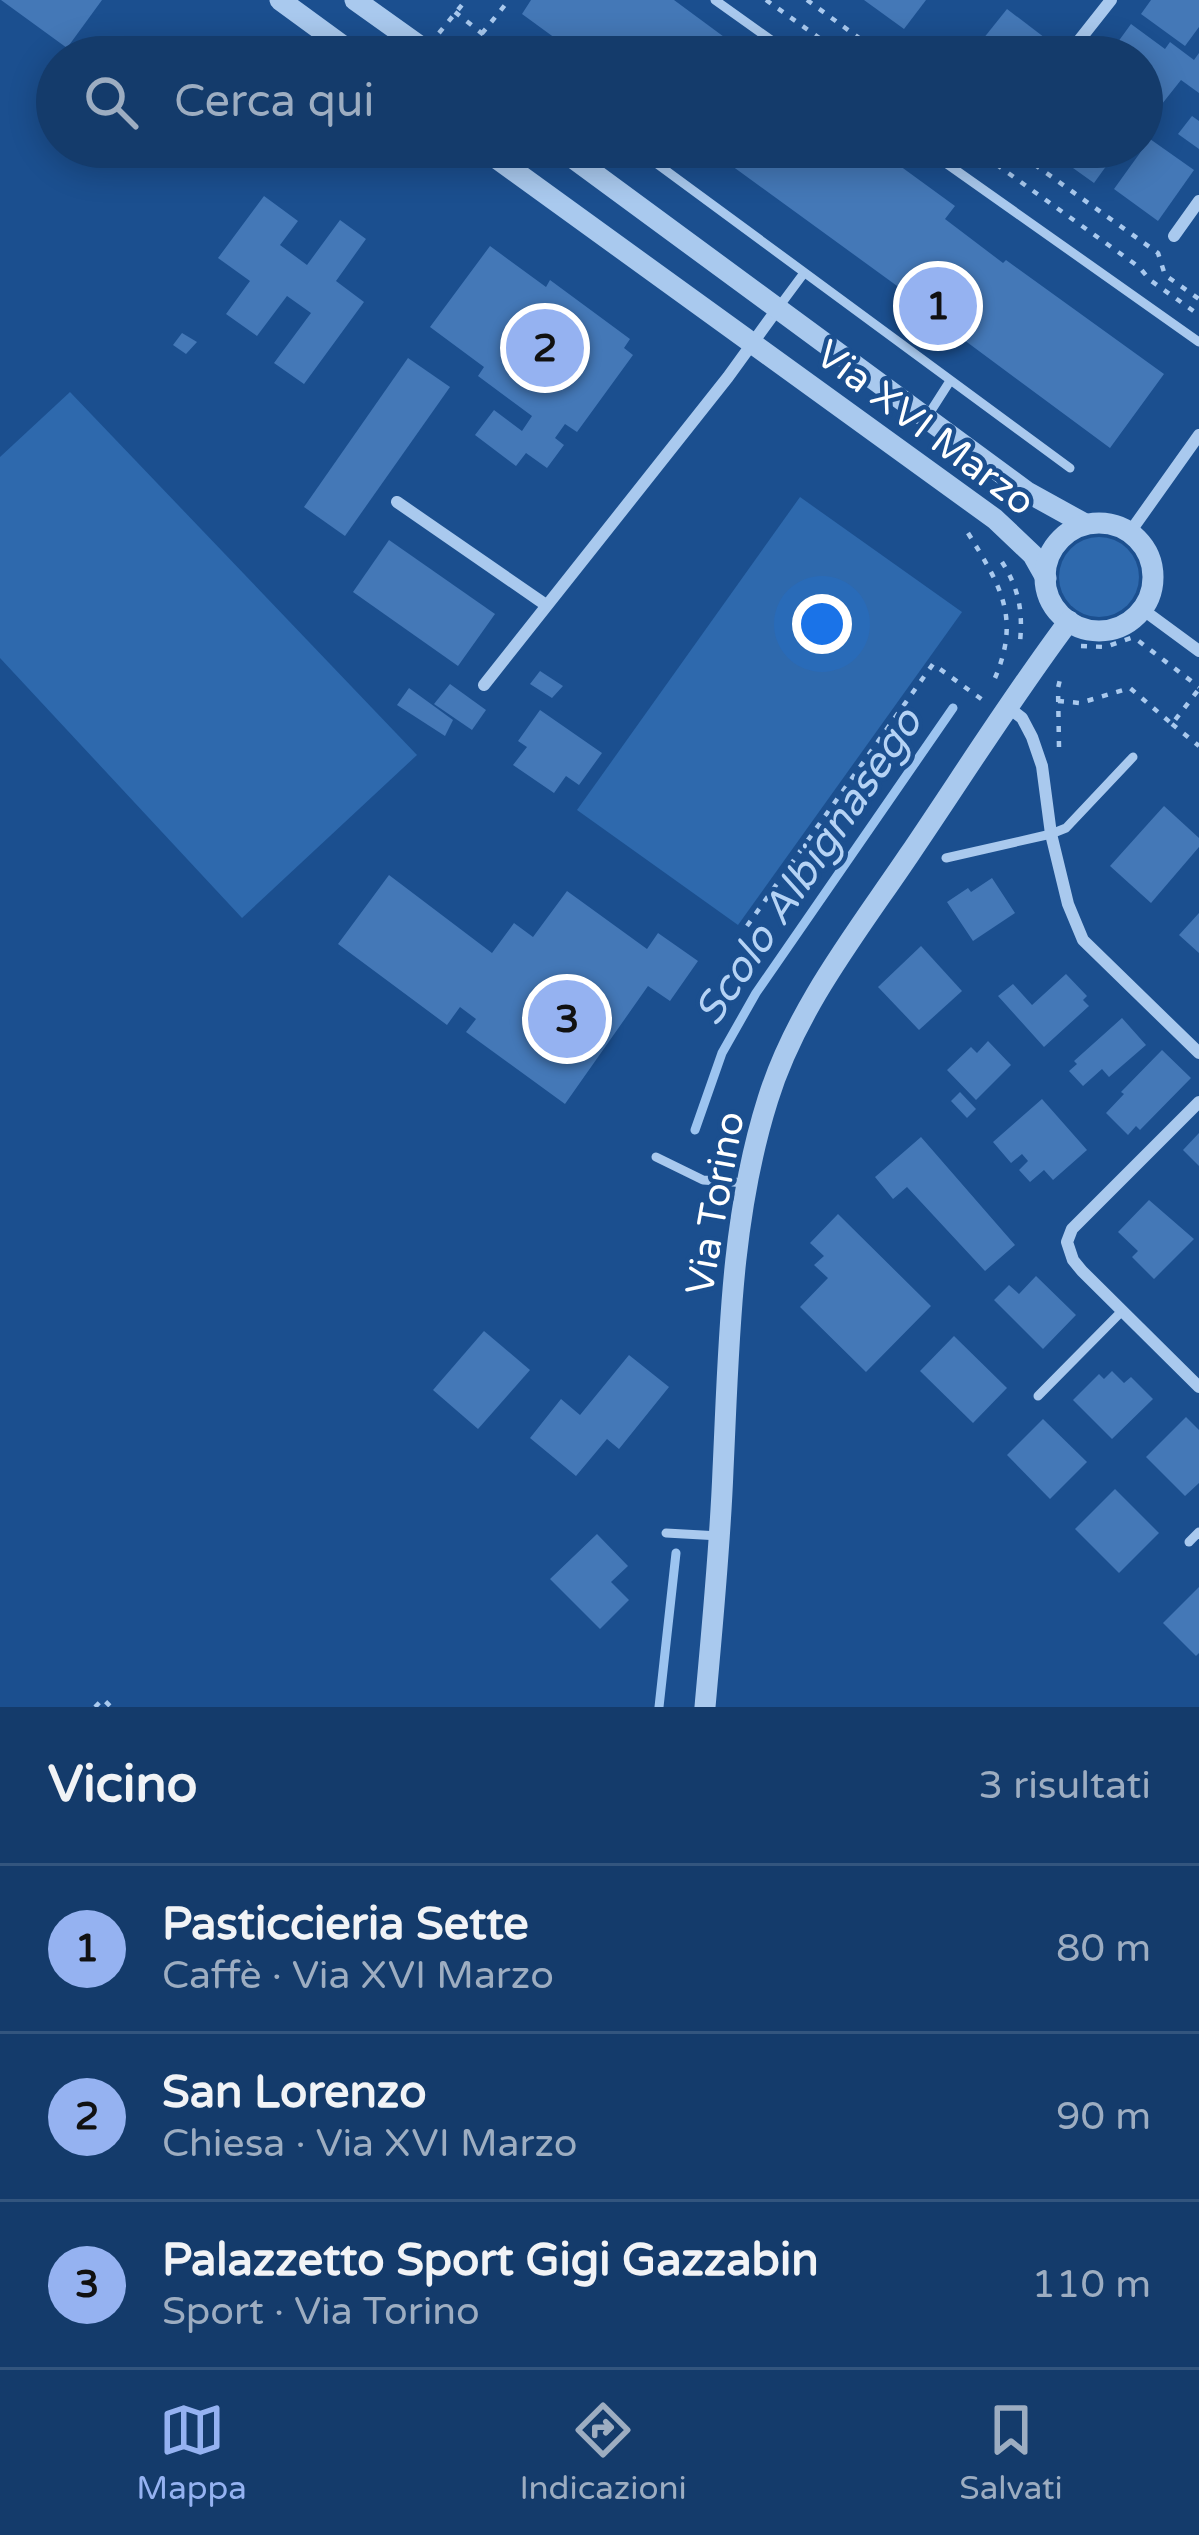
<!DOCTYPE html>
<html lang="it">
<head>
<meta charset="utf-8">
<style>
	:root { --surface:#143b6b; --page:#1d4271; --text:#f1f3f6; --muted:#9dadc1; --line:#33557e; --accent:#95b2f1 }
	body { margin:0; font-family:"Varela Round",sans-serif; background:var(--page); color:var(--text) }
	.you { position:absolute; left:822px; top:624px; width:42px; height:42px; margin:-30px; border:9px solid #fff; border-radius:50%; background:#1a73e8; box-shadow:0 0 0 18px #1a73e833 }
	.badge { display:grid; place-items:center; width:78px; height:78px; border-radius:50%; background:var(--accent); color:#111; font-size:39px; font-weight:700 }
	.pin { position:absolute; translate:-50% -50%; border:6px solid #fff; box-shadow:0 3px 12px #0006 }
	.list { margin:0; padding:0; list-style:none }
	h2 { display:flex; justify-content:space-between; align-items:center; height:156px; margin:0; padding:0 48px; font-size:51px }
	h2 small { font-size:39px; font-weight:400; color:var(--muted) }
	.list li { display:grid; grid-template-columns:78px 1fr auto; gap:36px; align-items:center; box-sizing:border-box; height:168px; padding:0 48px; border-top:3px solid var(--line) }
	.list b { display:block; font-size:45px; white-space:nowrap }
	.list p { margin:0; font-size:39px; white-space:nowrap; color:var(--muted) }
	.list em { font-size:39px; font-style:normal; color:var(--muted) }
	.icon { flex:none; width:66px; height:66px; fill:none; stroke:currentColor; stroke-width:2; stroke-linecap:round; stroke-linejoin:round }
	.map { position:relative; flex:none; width:1199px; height:1707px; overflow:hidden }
	.search { position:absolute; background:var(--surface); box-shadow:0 6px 30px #0003; left:36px; right:36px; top:36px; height:132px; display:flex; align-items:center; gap:30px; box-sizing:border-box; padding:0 42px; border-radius:66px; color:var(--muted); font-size:45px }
	.sheet { height:660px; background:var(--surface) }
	nav { display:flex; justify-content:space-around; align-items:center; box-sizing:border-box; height:168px; border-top:3px solid var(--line); background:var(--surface); font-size:33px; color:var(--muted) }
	nav a { display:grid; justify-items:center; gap:6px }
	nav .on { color:var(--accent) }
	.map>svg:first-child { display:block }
</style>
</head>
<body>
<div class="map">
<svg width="1199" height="1707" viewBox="0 0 1199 1707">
	<rect width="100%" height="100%" fill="#1b4f8f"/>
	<g fill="#2e69ad">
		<polygon points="70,392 417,755 242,918 0,658 0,457"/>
		<polygon points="800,497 962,612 738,925 577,810"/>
		<circle cx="1099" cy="577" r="40"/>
	</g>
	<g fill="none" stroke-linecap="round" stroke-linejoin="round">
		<g stroke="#9cc4f0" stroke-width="9">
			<polyline points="695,1130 722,1053 756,993 953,708"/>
			<polyline points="659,1707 676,1553"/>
		</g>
	</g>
	<g fill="#4478b7">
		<polygon points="1,0 102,0 67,48"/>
		<polygon points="531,0 674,0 739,48 732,57 581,57 522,14"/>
		<polygon points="864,0 926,0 904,29"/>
		<polygon points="1151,0 1199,0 1199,27 1185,46 1141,14"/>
		<polygon points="1007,9 1049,41 1035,57 986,57 975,49"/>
		<polygon points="1131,24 1165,49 1170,42 1194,60 1199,53 1199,93 1181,80 1158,109 1142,96 1142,57 1107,57"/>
		<polygon points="1192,116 1199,121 1199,149 1178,134"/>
		<polygon points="1150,139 1194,170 1158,221 1114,189"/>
		<polygon points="706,147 874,147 955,206 945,219 1003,263 1006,260 1164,374 1110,448 956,334 959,331"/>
		<polygon points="1067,147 1130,147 1124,156 1117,151 1094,183 1059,158"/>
		<polygon points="264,196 298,221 280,245 307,265 340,220 366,239 336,281 364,302 304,384 274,363 311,313 287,296 257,336 226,314 250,281 218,258"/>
		<polygon points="490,246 546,287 550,280 630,339 624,348 633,355 577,432 565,424 555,438 564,445 547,468 526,453 516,466 475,435 494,410 522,431 532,416 478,376 484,367 430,327"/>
		<polygon points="182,333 197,342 186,354 173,345"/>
		<polygon points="408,358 450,387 345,536 304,507"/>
		<polygon points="389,540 495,614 458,666 353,592"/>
		<polygon points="540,671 563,686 552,698 530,684"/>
		<polygon points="450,684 486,710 472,730 434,704"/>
		<polygon points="409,688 453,720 445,736 397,705"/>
		<polygon points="540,710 602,753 579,785 566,776 554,793 513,765 527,747 518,741"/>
		<polygon points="1164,806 1199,838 1199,847 1151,903 1110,866"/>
		<polygon points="389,875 492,953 514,923 533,937 567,891 647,949 658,933 698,961 670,1001 648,986 565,1104 466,1032 476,1019 460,1007 447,1025 338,944"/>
		<polygon points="992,878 1015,913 973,941 947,902 968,888 971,892"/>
		<polygon points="1199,913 1199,953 1179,935"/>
		<polygon points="921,946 962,991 919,1030 878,987"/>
		<polygon points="1066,974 1087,996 1083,1000 1089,1006 1044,1047 998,996 1013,984 1032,1005"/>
		<polygon points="1122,1018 1146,1045 1109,1077 1102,1069 1083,1086 1069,1071 1077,1064 1074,1061"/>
		<polygon points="988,1041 1011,1065 976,1100 947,1070 971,1047 977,1053"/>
		<polygon points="1162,1050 1191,1078 1140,1130 1136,1126 1128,1135 1106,1113 1124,1094 1121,1092"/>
		<polygon points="960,1092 976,1109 967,1118 951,1101"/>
		<polygon points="1042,1099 1087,1150 1053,1180 1044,1170 1030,1182 1019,1170 1028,1161 1022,1154 1011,1163 993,1142"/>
		<polygon points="1199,1133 1199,1166 1183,1150"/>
		<polygon points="921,1137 1015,1245 985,1271 907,1187 893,1199 875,1177"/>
		<polygon points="1149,1200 1194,1239 1154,1279 1132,1257 1138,1251 1118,1232"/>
		<polygon points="838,1214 931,1306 866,1372 800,1307 828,1278 814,1265 824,1256 810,1243"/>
		<polygon points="1036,1276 1076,1315 1043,1349 994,1300 1009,1285 1019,1294"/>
		<polygon points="484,1331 530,1370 478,1429 433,1390"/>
		<polygon points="954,1336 1007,1388 973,1423 920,1371"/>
		<polygon points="629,1355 669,1387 619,1449 607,1439 576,1476 530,1438 561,1399 580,1415"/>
		<polygon points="1112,1371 1124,1383 1131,1377 1153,1399 1112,1439 1073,1400 1099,1374 1104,1379"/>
		<polygon points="1186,1417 1199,1430 1199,1483 1185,1496 1146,1457"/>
		<polygon points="1043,1419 1087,1462 1050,1499 1007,1455"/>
		<polygon points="1115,1489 1159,1533 1119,1573 1075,1529"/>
		<polygon points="597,1534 628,1566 611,1582 629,1600 600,1629 550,1579"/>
		<polygon points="1199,1587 1199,1653 1196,1656 1163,1623"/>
	</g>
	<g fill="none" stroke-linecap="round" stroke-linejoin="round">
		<g stroke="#a9c9ee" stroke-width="4.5" stroke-dasharray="6 9" stroke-linecap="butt">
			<polyline points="766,0 846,57"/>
			<polyline points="807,0 885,57"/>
			<polyline points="455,12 484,35"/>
			<polyline points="439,33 466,0"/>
			<polyline points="463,57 509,0"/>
			<polyline points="972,147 1139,267 1150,280 1199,315"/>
			<polyline points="1010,147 1158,253 1165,275 1199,299"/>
			<path d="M968,533C1000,585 1021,617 995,678"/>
			<path d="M1002,562C1019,589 1023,611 1020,642"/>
			<polyline points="1081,646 1105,647 1131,638 1136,639 1199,687"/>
			<polyline points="1058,701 1080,703 1130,688 1172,724 1199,689"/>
			<polyline points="1172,724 1199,746"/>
			<polyline points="1059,747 1058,688 1061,675"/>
			<polyline points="747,926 933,664 984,701"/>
			<polyline points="95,1707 103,1699 111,1707"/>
		</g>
		<g stroke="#a9c9ee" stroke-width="9">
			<polyline points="715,0 795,57"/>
			<polyline points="498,46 513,57"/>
			<polyline points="634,147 1070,468"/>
			<polyline points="923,147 1199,342"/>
			<polyline points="778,308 804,273"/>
			<polyline points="927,417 950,381"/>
			<polyline points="946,858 1051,834 1066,828 1133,757"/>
			<polyline points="656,1157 703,1180 747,1183"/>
			<polyline points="1038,1396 1122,1311"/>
			<polyline points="666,1533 720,1536"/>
			<polyline points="1189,1542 1199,1532"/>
		</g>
		<g stroke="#a9c9ee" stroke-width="12">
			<polyline points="1066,57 1111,0"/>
			<polyline points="1174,236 1199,201"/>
			<polyline points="397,502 546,605"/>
			<polyline points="1130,532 1199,435"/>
			<polyline points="1142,609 1199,651"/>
			<polyline points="484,685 728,377 778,308"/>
			<polyline points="1009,708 1022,718 1032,737 1042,766 1051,834 1068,904 1083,940 1199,1053"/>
			<polyline points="1199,1102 1072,1229 1067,1242 1073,1260 1082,1271 1199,1387"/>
		</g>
		<g stroke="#a9c9ee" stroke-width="21">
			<polyline points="280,0 358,57"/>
			<polyline points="355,0 435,57"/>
			<polyline points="481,147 995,519 1033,555 1046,578"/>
			<polyline points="558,147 1027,492 1085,524"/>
			<circle cx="1099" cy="577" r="54"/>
			<path d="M705,1707C712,1628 720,1549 723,1470C729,1346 730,1219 768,1099C796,1009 857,932 909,855C962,777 1012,697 1069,621"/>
		</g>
	</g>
	<g text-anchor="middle" stroke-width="9" stroke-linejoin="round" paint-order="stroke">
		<g font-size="39" fill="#fff" stroke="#1b4f8f">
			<text transform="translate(926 427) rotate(37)" y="14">Via XVI Marzo</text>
			<text transform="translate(714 1203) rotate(-80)" y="14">Via Torino</text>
		</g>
		<g font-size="42" font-style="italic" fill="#b5d3f5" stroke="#1b4f8f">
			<text transform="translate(807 866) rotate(-56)" y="15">Scolo Albignasego</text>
		</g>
	</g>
</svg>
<div class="you"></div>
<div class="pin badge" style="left:938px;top:306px">1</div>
<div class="pin badge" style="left:545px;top:348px">2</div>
<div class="pin badge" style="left:567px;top:1019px">3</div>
<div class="search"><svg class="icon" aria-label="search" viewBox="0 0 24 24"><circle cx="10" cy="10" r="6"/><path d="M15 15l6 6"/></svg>Cerca qui</div>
</div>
<section class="sheet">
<h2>Vicino<small>3 risultati</small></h2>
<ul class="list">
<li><span class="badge">1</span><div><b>Pasticcieria Sette</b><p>Caffè · Via XVI Marzo</p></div><em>80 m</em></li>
<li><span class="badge">2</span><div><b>San Lorenzo</b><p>Chiesa · Via XVI Marzo</p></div><em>90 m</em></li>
<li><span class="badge">3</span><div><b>Palazzetto Sport Gigi Gazzabin</b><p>Sport · Via Torino</p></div><em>110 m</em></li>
</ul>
</section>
<nav>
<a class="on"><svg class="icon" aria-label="map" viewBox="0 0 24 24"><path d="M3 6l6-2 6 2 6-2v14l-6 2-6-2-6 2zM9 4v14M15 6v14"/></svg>Mappa</a>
<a><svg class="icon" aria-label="directions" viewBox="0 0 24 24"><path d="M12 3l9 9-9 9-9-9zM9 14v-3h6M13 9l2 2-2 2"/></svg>Indicazioni</a>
<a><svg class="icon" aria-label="saved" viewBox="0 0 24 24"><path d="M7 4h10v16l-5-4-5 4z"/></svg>Salvati</a>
</nav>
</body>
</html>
